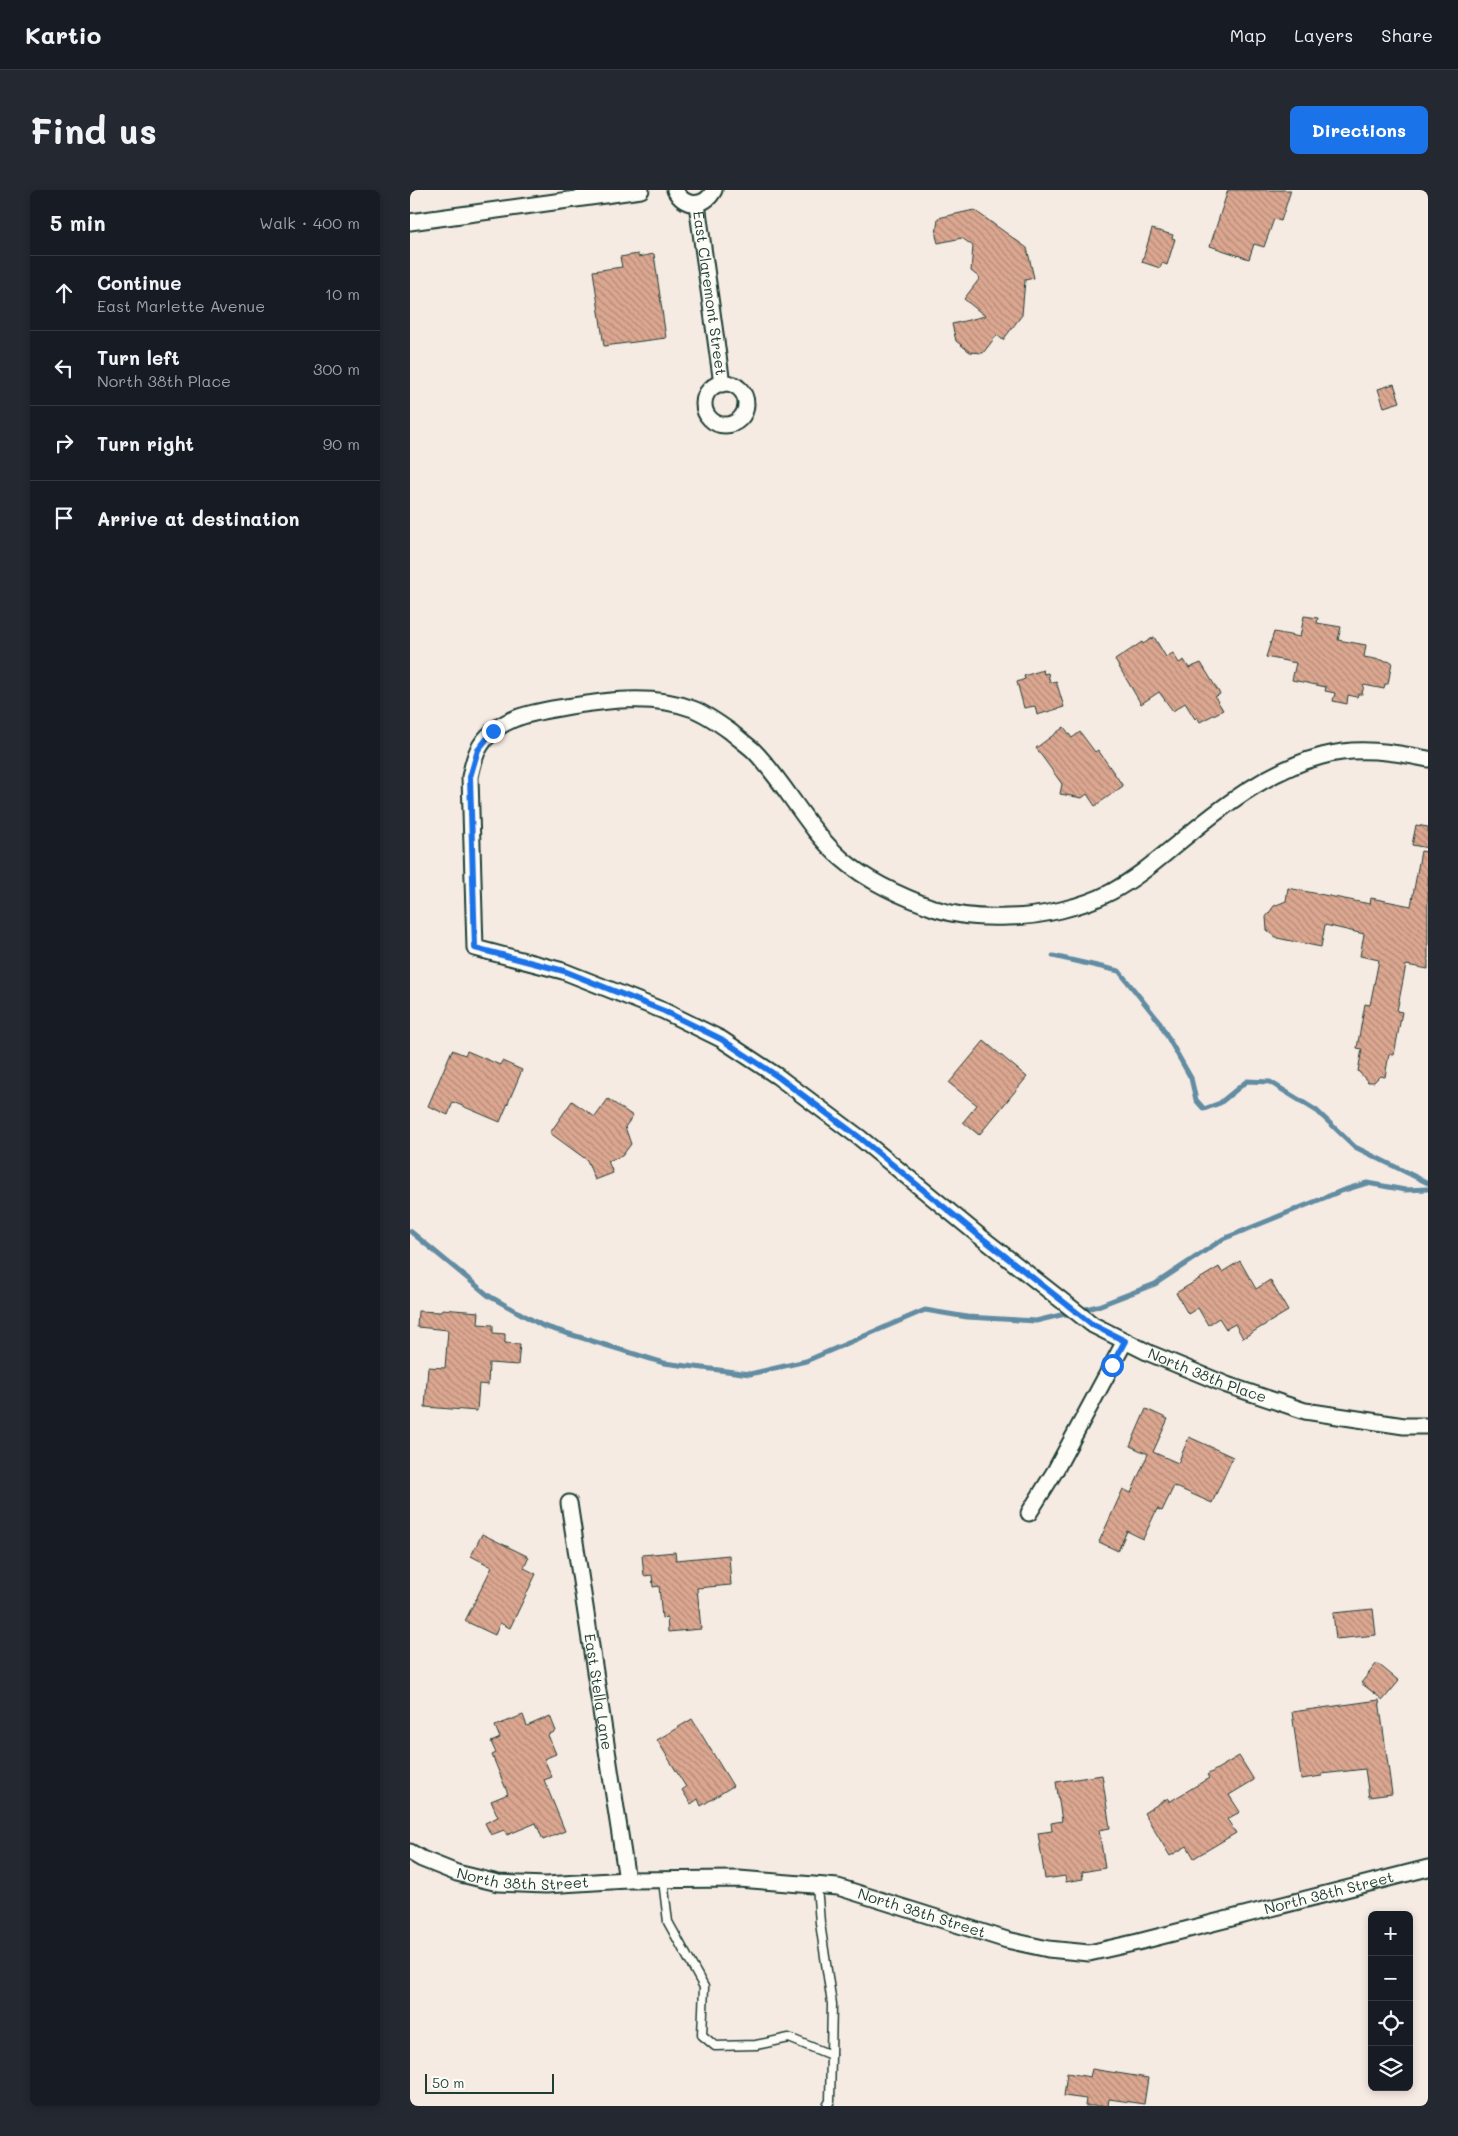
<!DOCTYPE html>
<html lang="en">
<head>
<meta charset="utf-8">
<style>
	:root { --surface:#171b24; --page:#242831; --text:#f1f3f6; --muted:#9ea1a6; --line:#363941; --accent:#1a73e8 }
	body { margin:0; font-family:Mali,sans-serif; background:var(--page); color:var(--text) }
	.controls { position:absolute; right:15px; bottom:15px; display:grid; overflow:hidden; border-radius:8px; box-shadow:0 2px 8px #0003 }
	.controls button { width:45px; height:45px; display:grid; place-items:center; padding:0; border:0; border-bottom:1px solid var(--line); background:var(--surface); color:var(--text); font:25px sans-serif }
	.scale { position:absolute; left:15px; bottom:12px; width:129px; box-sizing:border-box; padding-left:5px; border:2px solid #1f3d34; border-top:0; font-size:14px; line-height:18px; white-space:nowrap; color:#1f3d34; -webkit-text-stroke:4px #fdfcf7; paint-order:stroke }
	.stop { position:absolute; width:15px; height:15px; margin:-11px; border:4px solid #1a73e8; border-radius:50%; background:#fff }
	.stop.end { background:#1a73e8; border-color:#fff; box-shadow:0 1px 5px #0008 }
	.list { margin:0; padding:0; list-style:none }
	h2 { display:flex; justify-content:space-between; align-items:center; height:65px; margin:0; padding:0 20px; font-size:21px }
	h2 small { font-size:16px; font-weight:400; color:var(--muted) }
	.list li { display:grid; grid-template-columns:32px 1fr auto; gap:15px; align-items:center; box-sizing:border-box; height:75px; padding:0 20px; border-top:1px solid var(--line) }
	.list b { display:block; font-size:19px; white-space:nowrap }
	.list p { margin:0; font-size:16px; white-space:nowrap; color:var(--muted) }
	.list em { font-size:16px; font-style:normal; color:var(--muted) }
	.icon { flex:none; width:28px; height:28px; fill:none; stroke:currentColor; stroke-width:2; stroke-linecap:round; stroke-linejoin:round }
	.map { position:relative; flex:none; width:1018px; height:1916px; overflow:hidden; border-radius:8px }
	header { display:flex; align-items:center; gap:30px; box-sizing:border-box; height:70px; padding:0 25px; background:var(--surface); border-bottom:1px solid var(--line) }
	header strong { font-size:24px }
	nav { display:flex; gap:28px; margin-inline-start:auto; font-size:18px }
	.intro { display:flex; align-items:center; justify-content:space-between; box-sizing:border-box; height:120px; padding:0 30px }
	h1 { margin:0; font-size:35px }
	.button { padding:12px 22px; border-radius:8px; background:var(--accent); color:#fff; font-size:18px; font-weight:700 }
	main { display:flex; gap:30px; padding:0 30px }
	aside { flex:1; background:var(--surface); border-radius:8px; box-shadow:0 2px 8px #0003 }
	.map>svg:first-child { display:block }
</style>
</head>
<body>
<header>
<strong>Kartio</strong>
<nav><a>Map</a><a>Layers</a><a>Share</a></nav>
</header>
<div class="intro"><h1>Find us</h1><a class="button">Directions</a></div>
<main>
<aside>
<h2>5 min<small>Walk · 400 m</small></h2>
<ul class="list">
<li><svg class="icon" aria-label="ahead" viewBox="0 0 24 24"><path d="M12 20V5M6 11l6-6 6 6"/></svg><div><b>Continue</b><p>East Marlette Avenue</p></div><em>10 m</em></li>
<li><svg class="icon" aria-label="left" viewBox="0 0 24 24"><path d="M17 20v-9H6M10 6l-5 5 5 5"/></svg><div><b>Turn left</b><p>North 38th Place</p></div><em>300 m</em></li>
<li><svg class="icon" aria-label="right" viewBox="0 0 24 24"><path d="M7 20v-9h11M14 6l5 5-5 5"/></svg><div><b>Turn right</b></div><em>90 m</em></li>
<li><svg class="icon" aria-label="arrive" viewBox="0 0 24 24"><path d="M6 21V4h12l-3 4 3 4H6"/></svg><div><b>Arrive at destination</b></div></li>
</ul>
</aside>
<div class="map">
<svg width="1018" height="1916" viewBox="0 0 1018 1916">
	<defs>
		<pattern id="building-back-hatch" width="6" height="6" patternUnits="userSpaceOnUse" patternTransform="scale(1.25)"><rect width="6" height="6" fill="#dca791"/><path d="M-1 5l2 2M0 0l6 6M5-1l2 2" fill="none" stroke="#b28977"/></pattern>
	</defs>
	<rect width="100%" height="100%" fill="#f6ebe3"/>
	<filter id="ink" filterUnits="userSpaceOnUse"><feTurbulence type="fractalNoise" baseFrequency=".02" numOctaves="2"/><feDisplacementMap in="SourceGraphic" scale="10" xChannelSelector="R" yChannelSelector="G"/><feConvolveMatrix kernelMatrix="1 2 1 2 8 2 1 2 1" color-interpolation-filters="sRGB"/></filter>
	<g filter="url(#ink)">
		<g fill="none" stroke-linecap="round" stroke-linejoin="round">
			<g stroke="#628ca2" stroke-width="5">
				<polyline points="643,766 709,781 748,830 781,888 786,910 794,919 810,913 837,891 860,892 907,921 945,957 1018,993"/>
				<polyline points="0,1041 79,1106 133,1136 254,1173 340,1184 396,1171 515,1120 557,1127 626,1131 688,1116 745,1094 813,1049 931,1001 957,993 995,1000 1018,999"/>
			</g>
		</g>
		<g fill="url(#building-back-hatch)" stroke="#1f3d34">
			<polygon points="818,0 881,0 871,31 864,29 854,57 844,54 839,69 800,56"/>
			<polygon points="564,20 617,58 624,88 615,90 612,125 593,150 587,145 573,163 560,162 546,151 542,134 575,126 554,109 570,88 561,81 563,56 552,48 528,53 526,46 528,28"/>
			<polygon points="742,39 763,45 762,48 765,49 757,75 752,73 750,78 732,72"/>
			<polygon points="228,64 228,67 244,64 256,148 194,156 183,81 212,77 210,67"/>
			<polygon points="984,194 990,212 974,217 968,199"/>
			<polygon points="894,426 908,428 907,433 931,437 928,450 956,455 954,467 982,472 978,494 975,494 974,499 954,495 952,504 948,504 947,507 938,505 937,514 923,511 925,503 915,501 916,497 882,490 886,473 856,467 864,442 890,447"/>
			<polygon points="744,447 756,467 763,463 769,473 774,470 779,478 791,473 810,504 805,507 813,520 790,532 787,527 785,529 775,513 763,521 749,502 731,514 705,470 732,452 733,454"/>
			<polygon points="633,480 634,484 638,483 640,493 646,491 654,517 627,525 625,516 614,518 607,492 615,489 614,486"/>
			<polygon points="654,537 662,548 670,542 685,562 688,560 713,596 685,616 677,604 672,608 650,604 652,594 626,558"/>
			<polygon points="1006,635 1018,637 1018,658 1002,655"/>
			<polygon points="1011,661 1018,662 1018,779 996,775 987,821 992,822 984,865 979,864 975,887 970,886 964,892 958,892 948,881 952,859 947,858 955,814 960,815 969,770 950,766 954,744 915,735 911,757 867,748 857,740 856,727 864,716 876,711 878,698 960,714 961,708 1001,716"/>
			<polygon points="574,851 617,887 569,945 553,932 567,915 539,893"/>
			<polygon points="42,860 55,865 57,861 90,875 92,871 112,880 90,932 43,912 38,925 18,916"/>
			<polygon points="198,909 223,926 215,937 221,954 212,966 198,971 203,983 185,990 177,970 140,943 162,911 185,927"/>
			<polygon points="830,1071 846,1099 860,1090 878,1121 833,1148 825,1134 816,1139 809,1128 798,1135 788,1118 778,1124 766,1103 809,1077 812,1082"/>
			<polygon points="32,1119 69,1122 68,1134 83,1135 83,1143 95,1144 95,1153 110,1154 108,1175 79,1173 78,1195 69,1194 67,1221 15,1217 18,1177 35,1178 38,1140 7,1137 8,1121 31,1122"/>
			<polygon points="736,1219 758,1229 743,1262 768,1273 779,1247 823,1267 802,1313 764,1296 752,1321 747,1319 733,1349 717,1341 708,1361 689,1352 713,1299 721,1303 738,1264 720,1256"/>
			<polygon points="72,1344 119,1367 114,1378 126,1384 100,1438 90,1433 85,1445 55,1431 82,1377 61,1366"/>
			<polygon points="265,1362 266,1370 319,1365 321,1395 287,1398 291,1439 258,1442 257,1427 252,1428 249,1396 243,1397 242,1385 234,1386 232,1365"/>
			<polygon points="963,1419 966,1445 926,1449 923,1423"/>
			<polygon points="967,1473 989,1491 973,1510 951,1493"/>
			<polygon points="969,1510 982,1604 959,1607 955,1579 912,1584 912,1586 891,1589 882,1522"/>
			<polygon points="113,1525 117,1536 140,1526 146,1541 138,1545 146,1564 134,1569 142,1587 134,1590 155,1641 133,1650 126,1633 97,1645 94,1640 81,1645 75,1633 88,1627 81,1611 98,1604 82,1565 86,1563 81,1552 90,1548 85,1536"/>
			<polygon points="282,1529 323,1596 291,1616 288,1609 281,1614 272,1600 276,1597 247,1550"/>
			<polygon points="829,1566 844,1590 819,1605 830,1622 817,1629 826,1643 784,1668 777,1656 760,1666 734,1623 758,1608 759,1612 799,1588 797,1585"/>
			<polygon points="692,1585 700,1638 689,1640 695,1678 672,1682 673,1689 656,1692 655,1686 635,1689 628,1643 642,1641 641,1633 652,1631 646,1592"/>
			<polygon points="682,1879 738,1888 734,1914 699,1909 698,1916 675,1916 676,1909 654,1906 657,1883 680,1887"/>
		</g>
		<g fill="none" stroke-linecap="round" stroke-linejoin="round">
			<defs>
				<g id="lane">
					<polyline points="253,1690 258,1732 294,1797 292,1845 305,1856 346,1855 379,1848 421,1865 420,1911 417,1916"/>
					<polyline points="407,1696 410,1733 422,1814 421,1865"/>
				</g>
				<g id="street">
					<path d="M265,0C274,18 295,18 304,0"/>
					<path id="s1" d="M287,14L312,194"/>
					<polyline points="0,32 231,0"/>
					<circle cx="315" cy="214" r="21"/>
					<path id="s2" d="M1018,569C984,562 947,556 912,566C862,579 818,612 778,645C753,665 729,687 701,702C673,717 629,727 598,727C575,728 547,726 526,719C493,707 458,692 432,669C396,638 376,593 343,560C336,554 328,548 321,542C310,534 296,524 283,519C242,503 192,511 149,518C119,523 84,529 68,560C64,568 62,578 60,587L65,758L153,781L254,821L311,849L367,886L450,948L567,1044L683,1135L739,1163L817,1195L895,1221L994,1236H1018"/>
					<path id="s3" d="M159,1313L217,1690"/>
					<polyline points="619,1323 645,1281 715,1151"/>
					<path id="s4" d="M0,1662L12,1669L47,1683L88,1693L136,1695L217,1690L329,1689L428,1697L597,1750L638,1759L679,1763L728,1752L1018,1678"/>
				</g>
			</defs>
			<use href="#lane" stroke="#1f3d34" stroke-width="11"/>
			<use href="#street" stroke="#1f3d34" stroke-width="19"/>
			<use href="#lane" stroke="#fdfcf7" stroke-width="8"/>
			<use href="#street" stroke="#fdfcf7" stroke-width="15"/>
		</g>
	</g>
	<g fill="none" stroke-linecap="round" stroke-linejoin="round" filter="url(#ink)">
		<polyline stroke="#1a73e8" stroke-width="6" points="83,541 68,560 60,587 65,758 154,781 254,821 311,849 367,886 450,948 567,1044 683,1135 715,1151 702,1175"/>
	</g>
	<g text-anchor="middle" stroke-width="4" stroke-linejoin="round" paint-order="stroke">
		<g font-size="15" fill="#1f3d34" stroke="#fdfcf7">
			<text dy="5" stroke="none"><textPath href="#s1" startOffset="90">East Claremont Street</textPath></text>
			<text dy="5" stroke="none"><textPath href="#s2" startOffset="2148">North 38th Place</textPath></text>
			<text dy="5" stroke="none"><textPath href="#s3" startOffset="191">East Stella Lane</textPath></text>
			<text dy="5" stroke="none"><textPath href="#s4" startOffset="118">North 38th Street</textPath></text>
			<text dy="5" stroke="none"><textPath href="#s4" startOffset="942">North 38th Street</textPath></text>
			<text dy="5" stroke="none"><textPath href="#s4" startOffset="522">North 38th Street</textPath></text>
		</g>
	</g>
</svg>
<div class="controls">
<button>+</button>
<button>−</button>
<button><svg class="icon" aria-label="locate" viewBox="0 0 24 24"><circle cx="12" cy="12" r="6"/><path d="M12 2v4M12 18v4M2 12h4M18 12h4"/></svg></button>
<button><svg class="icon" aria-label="layers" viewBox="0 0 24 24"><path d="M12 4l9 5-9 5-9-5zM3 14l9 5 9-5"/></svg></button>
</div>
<div class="scale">50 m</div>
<div class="stop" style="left:702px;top:1175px"></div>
<div class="stop end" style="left:83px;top:541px"></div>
</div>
</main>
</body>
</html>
